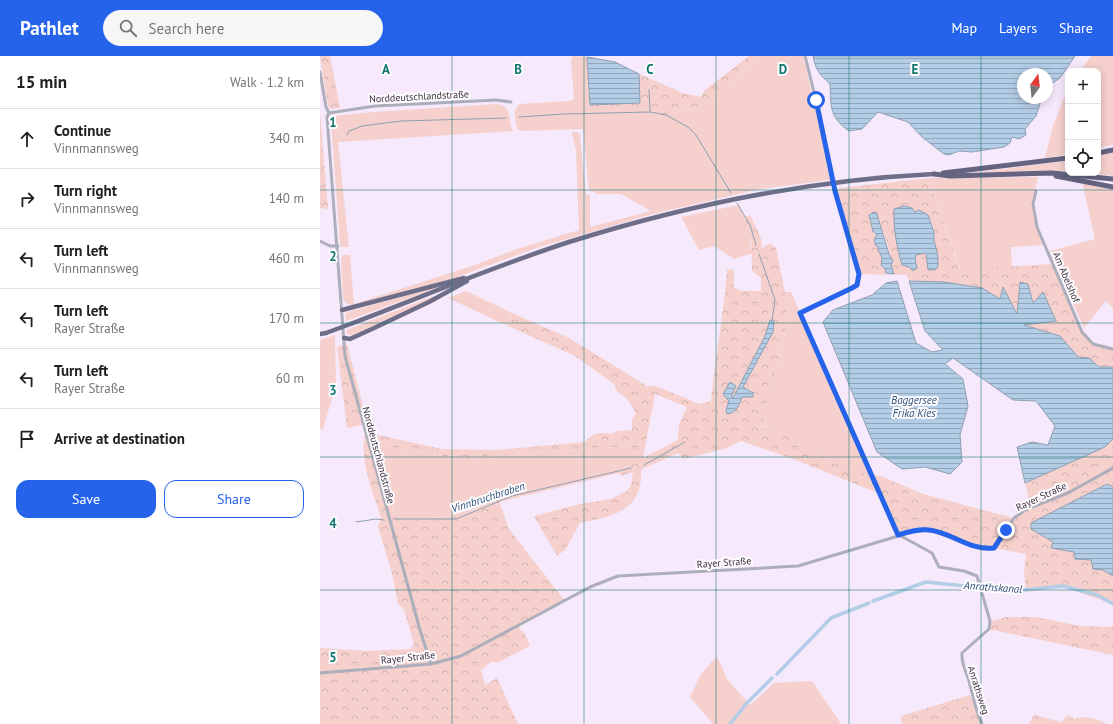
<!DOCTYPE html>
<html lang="en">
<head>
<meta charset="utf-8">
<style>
	:root { --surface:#fff; --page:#f6f6f6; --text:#202124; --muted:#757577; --line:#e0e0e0; --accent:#2563eb }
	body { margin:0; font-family:"PT Sans",sans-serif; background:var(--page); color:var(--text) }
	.controls { position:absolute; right:12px; top:12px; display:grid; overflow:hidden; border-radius:8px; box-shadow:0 2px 10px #0003 }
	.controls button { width:36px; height:36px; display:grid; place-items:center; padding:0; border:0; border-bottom:1px solid var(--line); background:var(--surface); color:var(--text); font:20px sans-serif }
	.compass { position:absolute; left:697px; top:12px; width:36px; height:36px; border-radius:50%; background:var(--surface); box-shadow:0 2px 10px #0003; rotate:15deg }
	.stop { position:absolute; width:12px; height:12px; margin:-9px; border:3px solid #2563eb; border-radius:50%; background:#fff }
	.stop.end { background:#2563eb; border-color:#fff; box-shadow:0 1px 4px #0008 }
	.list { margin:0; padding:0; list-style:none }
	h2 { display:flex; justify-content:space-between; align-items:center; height:52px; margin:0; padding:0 16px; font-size:17px }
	h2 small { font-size:13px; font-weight:400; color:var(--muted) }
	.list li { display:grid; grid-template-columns:26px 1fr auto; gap:12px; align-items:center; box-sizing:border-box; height:60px; padding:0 16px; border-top:1px solid var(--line) }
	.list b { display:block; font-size:15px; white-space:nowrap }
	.list p { margin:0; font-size:13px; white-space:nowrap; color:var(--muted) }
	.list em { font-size:13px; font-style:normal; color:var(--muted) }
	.actions { display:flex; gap:8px; padding:12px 16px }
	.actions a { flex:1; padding:9px 0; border:1px solid var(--accent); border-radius:12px; text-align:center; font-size:14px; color:var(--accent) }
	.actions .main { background:var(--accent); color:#fff }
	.icon { flex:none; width:22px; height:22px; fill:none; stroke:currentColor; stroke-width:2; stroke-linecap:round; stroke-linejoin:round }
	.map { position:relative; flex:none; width:793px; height:668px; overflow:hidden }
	header { display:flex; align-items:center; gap:24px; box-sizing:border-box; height:56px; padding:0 20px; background:var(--accent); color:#fff }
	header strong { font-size:19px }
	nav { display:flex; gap:22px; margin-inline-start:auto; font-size:14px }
	.search { width:280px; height:36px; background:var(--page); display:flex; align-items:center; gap:10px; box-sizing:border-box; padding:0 14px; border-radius:22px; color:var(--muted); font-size:15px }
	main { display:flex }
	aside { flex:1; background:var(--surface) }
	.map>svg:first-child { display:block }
</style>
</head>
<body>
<header>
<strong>Pathlet</strong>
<div class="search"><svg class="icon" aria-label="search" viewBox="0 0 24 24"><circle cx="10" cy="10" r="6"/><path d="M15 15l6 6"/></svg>Search here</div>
<nav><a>Map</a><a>Layers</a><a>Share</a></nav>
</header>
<main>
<aside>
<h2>15 min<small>Walk · 1.2 km</small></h2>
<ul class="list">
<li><svg class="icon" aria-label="ahead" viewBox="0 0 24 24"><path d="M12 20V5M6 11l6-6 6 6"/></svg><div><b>Continue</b><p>Vinnmannsweg</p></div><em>340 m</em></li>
<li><svg class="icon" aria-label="right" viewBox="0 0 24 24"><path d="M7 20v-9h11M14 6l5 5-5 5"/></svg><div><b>Turn right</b><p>Vinnmannsweg</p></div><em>140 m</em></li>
<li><svg class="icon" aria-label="left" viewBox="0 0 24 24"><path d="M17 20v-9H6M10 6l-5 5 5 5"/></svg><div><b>Turn left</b><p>Vinnmannsweg</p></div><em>460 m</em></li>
<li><svg class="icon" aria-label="left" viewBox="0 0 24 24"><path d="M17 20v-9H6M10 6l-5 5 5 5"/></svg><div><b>Turn left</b><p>Rayer Straße</p></div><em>170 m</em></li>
<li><svg class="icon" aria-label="left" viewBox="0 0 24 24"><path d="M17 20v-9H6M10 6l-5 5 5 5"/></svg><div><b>Turn left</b><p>Rayer Straße</p></div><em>60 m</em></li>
<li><svg class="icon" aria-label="arrive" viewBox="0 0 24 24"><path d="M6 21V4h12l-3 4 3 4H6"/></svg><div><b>Arrive at destination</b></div></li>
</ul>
<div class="actions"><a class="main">Save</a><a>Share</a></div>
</aside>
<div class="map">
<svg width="793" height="668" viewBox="0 0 793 668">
	<defs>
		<pattern id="forest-crowns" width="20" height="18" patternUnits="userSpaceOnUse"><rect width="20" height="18" fill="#f5d0cc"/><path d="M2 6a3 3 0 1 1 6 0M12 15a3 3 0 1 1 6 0" fill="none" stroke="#d3b3b0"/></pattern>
		<pattern id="water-rules" width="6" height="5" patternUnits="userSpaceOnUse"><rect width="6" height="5" fill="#b4cde7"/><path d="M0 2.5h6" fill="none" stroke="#93a7bc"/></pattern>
	</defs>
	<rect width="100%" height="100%" fill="#f7e9fc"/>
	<g fill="#f5d0cc">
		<polygon points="253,0 267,1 270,58 330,56 346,59 381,50 444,0 483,0 499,66 510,124 440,133 333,158 216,192 137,221 35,249 27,248 23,243 21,203 23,199 30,199 34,248 158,208 197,193 259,174 256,95 252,76 258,76 260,80 266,139 270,139 270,171 331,155 301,138 275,138 275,136 269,135 263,73 202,75 197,73 194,56 199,48 249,45 254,43 251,4"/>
		<polygon points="771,0 793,0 793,89 778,92 778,15 760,15"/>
		<polygon points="748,32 748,98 725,102 733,70"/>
		<path d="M177,48C194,51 187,64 193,75L18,86L29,191H21L20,187L11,66L13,60L53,56Z"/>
		<polygon points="793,97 793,120 770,117 778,117 778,99"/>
		<polygon points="748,105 748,115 651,117"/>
		<path d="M718,121C711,148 714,164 724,189L691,191L692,211L641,215L609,122Z"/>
		<polygon points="762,126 793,134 793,252 786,245 764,272 730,195 775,183"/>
		<polygon points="419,149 425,161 424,162 431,179 430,190 433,197 414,203 394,190 379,194 361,161"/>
		<polygon points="114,232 114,233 26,265 25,259 28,256"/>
		<polygon points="146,235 192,257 188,270 128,242"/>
		<path d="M465,236H471L552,418L550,420C513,405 478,385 442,369L453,321L458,313L467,266Z"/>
		<polygon points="114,240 115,242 33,279 28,279 26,274"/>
		<polygon points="15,279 16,328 3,373 0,373 0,284"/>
		<polygon points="48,387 129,401 148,402 311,390 313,409 304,412 299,417 179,446 176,438 157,452 105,464 80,462 74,456 69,440 63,441"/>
		<polygon points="397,600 407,623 430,649 454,627 492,625 521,668 393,668 370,641 381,618"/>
	</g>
	<g fill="url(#forest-crowns)" fill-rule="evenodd">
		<polygon points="0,0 10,0 20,52 11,53 8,50"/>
		<polygon points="429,0 444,0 381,50 346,59 330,56 270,58 270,49 320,47 319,18 363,37 381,41 385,34"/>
		<polygon points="0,55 8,153 0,152"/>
		<path d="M609,122L640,214L732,208L762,276L773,288L793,293V311H779L769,302L758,301L739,280L703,269L735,265L723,236L713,247L708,228L700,226L698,258L683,231L680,243L624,226L589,225L587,219L539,218L515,135L520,132ZM584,150L592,152L595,156L599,154C623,164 612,195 608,214L607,197L596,199L595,203L597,212L593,215L590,211L582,207C579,188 573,172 574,153ZM550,157L557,158L568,190L573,214L571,218L567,217L565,213L557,178H554L550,163Z"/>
		<path d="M430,159L441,182L442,192L450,187L456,192L465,236L467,266L458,313L453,321L442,370L471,381L503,399L550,420L558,419L603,438L693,462C710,451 711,446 705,427L785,391L793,383V431L787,428L712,467L711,473L733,486L731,492L755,496L771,504L773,513L783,514L793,520V548L741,530L706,536L704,515L706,498L674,492L664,493L610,474L579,479L558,437L473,403L421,385L407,392L364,403L358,397L322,413C321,419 321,428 319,434C310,459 283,462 260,467L245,494L237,500L214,460L260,448L291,443L307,435L311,429L313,416L301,420L299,417L304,412L313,409L310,390L148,402L129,401L48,387L63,441L69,440L74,456L80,462L105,464L157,453L176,437L189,473L245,545L198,571L205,578L210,590L179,606H171L161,614L165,629L177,622L198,668H0V592L46,595L90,593L94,588L84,553L78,548L72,517L58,471L61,462C53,436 39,405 45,378H54L122,393L176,394L265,386C274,376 279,376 291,378L297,375L312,374V364L316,357L308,344L297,335L294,328L255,300L188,270L192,257L249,282L327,330H336L379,348L391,345C395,301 404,257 407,213L414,214V232L423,235H441V222L432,215L431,179L424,162ZM335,338L367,351L359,368L358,384L323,402Z"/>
		<polygon points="27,288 46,362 42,369 27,372 17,291"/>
		<polygon points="686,561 716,561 760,570 793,571 793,599 668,573 668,566"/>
		<polygon points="650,639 662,668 582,668 581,660"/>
		<path d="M714,659L741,666L748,659L754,663C765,659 777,663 787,668H702H709Z"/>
	</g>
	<g fill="url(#water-rules)" stroke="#8f9fb4">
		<path d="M493,0H755L740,22L727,31V18H703V42H722L716,60L705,73L706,79L699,83L692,81L690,87L684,91L652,96L639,95L629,99L624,98L602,81L588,66L558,56L542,73L529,75C509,61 511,50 510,28C500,19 495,13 493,0Z"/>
		<polygon points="267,1 295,6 319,18 320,47 270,49"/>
		<path d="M584,150L592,152L595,156L599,154L608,159L614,176V184L618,201V210L615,214H608L606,197L596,199L595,203L597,212L593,215L589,211L582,209C577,191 573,172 574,153Z"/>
		<polygon points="554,156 557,158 569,198 573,205 571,209 574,218 566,217 565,213 561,209 562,201 558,194 559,191 556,190 554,184 557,179 553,175 549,159"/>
		<polygon points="577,225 596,287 612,296 623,294 605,275 589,225 624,226 662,232 680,243 683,231 697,258 700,226 708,228 713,247 723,236 736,265 704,269 740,280 758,301 769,302 779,311 793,311 793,383 785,391 705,427 697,391 712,386 728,389 735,370 716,345 693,344 633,302 625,308 643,323 648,350 640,379 642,406 630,418 605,411 582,413 557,396 503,266 513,254 552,239 566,227"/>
		<path d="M450,264L454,265L453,276L423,331L433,337V341H422C419,349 417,357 407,358L406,354L409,345L403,338L410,326L416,330L411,341L413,342L445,280Z"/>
		<polygon points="787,428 793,431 793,520 783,514 773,513 771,504 755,503 754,496 731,492 733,486 711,473 711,467"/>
	</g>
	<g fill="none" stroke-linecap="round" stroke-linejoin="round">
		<g stroke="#8f9fb4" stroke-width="1">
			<polyline points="329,34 330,55"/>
			<polyline points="199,61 244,58 330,56 346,59 368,71 376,79 411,137"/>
			<polyline points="27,79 29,75 42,70 81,65 186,62"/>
			<polyline points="417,147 430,169 436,189"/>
			<polyline points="439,198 455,244 452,265"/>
			<polyline points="324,409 365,386"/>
			<polyline points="75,463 136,463 192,440 311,412"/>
			<polyline points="36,466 56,463 64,464"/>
		</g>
		<g stroke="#b4cde7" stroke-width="3.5">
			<polyline points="553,545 606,526 693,535 743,530 777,539 793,548"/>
			<polyline points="457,618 511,562 549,547"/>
			<polyline points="410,668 426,648 452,622"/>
		</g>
		<g stroke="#adaebc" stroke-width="3">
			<polyline points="485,0 500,60 511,119"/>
			<polyline points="0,16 6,51 9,57 7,61 25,300 100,574 111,608"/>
			<polyline points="9,57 55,50 176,44 191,46"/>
			<polyline points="515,135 537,208 539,218 537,229 480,257 579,479"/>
			<polyline points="716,135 713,148 717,171 762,276 773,288 793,293"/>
			<polyline points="0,185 10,190 18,190"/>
			<path d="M579,479L612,497L619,511L644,515L657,520L670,565L669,573L642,597C641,608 646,614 649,625C653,640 655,653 662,668"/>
			<polyline points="0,617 111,608 141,600 270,531 298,520 478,510 595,475 610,474 664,493 674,492 694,462 705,454 748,437 793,412"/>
		</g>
		<g stroke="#6e6e89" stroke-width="4.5">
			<polyline points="22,254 144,222"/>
			<path d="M33,267C104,240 175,210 249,186C367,149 489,124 614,118"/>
			<polyline points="0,278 6,277"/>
			<polyline points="24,282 30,283 52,273 109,246 147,225"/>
		</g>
		<g stroke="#646481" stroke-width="5">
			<polyline points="778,97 793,94"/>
			<polyline points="623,117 748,102"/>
			<polyline points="614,118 630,120 732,117 793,123"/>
			<polyline points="736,120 793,131"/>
		</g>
		<polyline stroke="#adaebc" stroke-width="3" points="511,119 515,135"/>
		<polyline stroke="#6e6e89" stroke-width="4.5" points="6,277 33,267"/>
	</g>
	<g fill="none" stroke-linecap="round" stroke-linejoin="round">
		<path stroke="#2563eb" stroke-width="5" d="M496,44L515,135L539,218L537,229L532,232L480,257L578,479C588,476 598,473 609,474C631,476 650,495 674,492L686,474"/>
	</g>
	<path fill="none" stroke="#0f766e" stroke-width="1" stroke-opacity="0.55" d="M132,0V668M264,0V668M396,0V668M529,0V668M661,0V668M0,134H793M0,267H793M0,401H793M0,534H793"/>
	<g text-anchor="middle" stroke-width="4" stroke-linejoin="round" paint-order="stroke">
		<g font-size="10" fill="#3a343c" stroke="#fefbff">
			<text transform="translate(99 40) rotate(-3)" y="4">Norddeutschlandstraße</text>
			<text transform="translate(747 221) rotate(67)" y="4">Am Abelshof</text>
			<text transform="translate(59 399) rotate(75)" y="4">Norddeutschlandstraße</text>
			<text transform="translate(721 440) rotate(-25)" y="4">Rayer Straße</text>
			<text transform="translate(404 506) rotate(-4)" y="4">Rayer Straße</text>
			<text transform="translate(88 601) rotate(-6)" y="4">Rayer Straße</text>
			<text transform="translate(659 634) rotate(72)" y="4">Anrathsweg</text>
		</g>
		<g font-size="11" font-style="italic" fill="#2d5277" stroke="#fefbff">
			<text x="594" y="348">Baggersee<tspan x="594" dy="13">Frika Kies</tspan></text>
			<text transform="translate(168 441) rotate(-18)" y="4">Vinnbruchbraben</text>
			<text transform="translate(673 531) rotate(4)" y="4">Anrathskanal</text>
		</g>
	</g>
	<g font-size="13" text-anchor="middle" font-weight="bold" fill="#0f766e" stroke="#fefbff" stroke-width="4" stroke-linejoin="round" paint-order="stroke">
		<text x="66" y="18">A</text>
		<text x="198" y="18">B</text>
		<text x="330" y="18">C</text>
		<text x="463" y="18">D</text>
		<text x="595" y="18">E</text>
		<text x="13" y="71">1</text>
		<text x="13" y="205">2</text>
		<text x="13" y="339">3</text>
		<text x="13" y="472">4</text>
		<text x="13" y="606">5</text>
	</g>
</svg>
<div class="controls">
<button>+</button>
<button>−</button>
<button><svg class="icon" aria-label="locate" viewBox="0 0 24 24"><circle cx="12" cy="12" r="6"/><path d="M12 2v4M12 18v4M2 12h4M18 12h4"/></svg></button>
</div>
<svg class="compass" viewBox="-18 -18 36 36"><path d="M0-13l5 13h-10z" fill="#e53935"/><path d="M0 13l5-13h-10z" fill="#757577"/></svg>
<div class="stop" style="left:496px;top:44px"></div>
<div class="stop end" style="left:686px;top:474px"></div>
</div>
</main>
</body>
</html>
